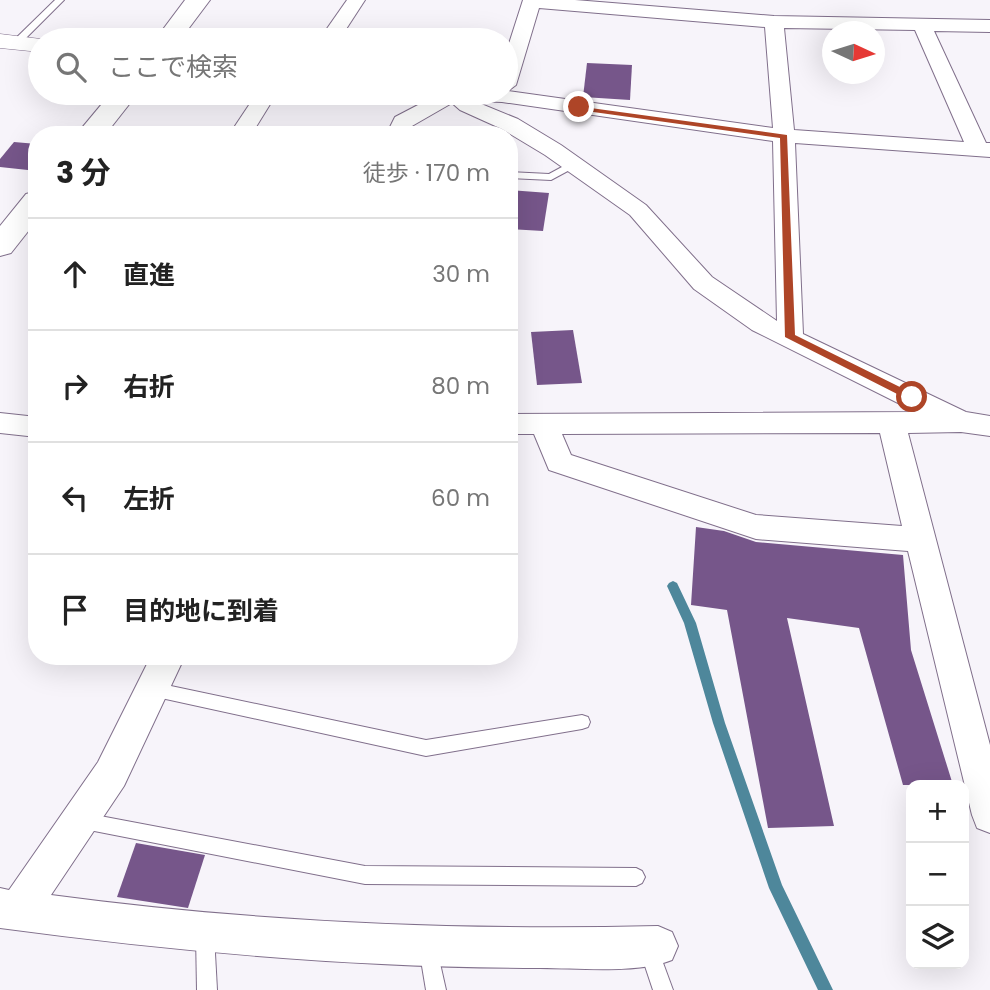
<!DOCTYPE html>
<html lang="ja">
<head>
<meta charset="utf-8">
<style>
	:root { --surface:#fff; --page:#f6f6f6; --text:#222; --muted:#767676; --line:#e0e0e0 }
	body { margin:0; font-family:Poppins,"Noto Sans JP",sans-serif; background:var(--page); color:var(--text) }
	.controls { position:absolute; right:21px; bottom:21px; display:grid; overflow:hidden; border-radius:14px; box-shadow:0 7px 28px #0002 }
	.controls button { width:63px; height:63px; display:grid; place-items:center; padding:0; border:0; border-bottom:2px solid var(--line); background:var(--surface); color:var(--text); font:35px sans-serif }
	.compass { position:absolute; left:822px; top:21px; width:63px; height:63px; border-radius:50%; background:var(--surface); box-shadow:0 7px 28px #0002; rotate:94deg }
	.stop { position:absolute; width:21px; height:21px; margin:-16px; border:5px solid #ae4527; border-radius:50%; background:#fff }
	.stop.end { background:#ae4527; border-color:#fff; box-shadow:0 2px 7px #0008 }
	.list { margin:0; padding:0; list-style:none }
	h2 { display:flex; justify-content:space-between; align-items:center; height:91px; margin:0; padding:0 28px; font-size:30px }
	h2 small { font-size:23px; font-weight:400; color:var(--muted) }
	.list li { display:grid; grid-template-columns:46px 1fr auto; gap:21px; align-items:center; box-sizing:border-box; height:112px; padding:0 28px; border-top:2px solid var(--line) }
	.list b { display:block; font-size:26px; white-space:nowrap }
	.list em { font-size:23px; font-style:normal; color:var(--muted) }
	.icon { flex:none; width:38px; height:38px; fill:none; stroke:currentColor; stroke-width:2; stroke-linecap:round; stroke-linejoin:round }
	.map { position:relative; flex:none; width:990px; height:990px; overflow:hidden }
	.search { position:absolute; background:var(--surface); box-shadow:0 7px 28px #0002; left:28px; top:28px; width:490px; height:77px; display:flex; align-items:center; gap:18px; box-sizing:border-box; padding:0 24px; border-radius:38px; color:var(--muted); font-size:26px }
	.panel { position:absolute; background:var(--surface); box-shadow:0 7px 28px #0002; left:28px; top:126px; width:490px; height:539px; border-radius:28px }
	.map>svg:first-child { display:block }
</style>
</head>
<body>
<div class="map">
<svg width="990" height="990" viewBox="0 0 990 990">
	<rect width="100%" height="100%" fill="#f7f4fa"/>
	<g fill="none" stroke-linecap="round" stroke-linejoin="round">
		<polygon fill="#4e879b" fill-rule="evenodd" points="673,581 677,583 696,623 725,723 782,885 833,990 818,990 769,888 713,723 684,623 667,586 669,583"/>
	</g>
	<g fill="#76568a">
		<polygon points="587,63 632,65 630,100 583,97"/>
		<polygon points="14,142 37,144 37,171 0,167 0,159"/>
		<polygon points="509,190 549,193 543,231 509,229"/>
		<polygon points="573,330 582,383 537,385 531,332"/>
		<polygon points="696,527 724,531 756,542 903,555 911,650 953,785 903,785 859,628 787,618 834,826 768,828 727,610 691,605"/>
		<polygon points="136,843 205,855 188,908 117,897"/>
	</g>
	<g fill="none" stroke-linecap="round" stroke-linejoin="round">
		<defs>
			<g id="service">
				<polygon points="55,0 64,0 19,45 13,45 13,41"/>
				<polygon points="573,161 577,162 577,166 551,180 509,178 509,172 549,174"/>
				<polygon points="152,682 426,740 582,715 588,717 590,722 588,727 582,729 426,756 152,696 146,694 144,689 146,684"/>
				<polygon points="79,812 365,866 636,868 642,871 645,877 642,883 636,886 365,884 79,828 73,826 70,820 73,814"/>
				<polygon points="205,926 212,928 214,935 217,990 197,990 196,935 198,928"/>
				<polygon points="428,939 435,941 446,990 426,990 419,948 421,941"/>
				<polygon points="648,939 655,941 673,990 653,990 639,948 641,941"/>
			</g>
			<g id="minor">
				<polygon points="347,0 365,0 339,40 319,40"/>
				<path d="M523,0H575L774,16L990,20V32L934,31L986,143H990V157L795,143L803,334L966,412L990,416V436L961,432L908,433L990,745V833L977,828L972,815L908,551L756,539L549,470L534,434H509V414L916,412L752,330L694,289L630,215L545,155L502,129L460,110L452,103L412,126L408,135H386L395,117L441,93H506V53ZM539,8L765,27L773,128L508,91L516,85ZM784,28L915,30L964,142L794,130ZM474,101L502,102L773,141L777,321L712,277L646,205L561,145L518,119ZM880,433L902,526L756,515L571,455L562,434Z"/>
				<polygon points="257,93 277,93 251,135 229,135"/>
				<polygon points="0,413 37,417 37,437 0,433"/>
				<path d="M151,656H185L124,786L51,895C253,922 455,931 658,926L672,932L678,946L672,960C638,974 578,968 540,968C359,968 179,952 0,928V888L9,890L98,762Z"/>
			</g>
			<polygon id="tertiary" points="0,34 49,40 40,40 40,52 0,48"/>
			<g id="primary">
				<polygon points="185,0 210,0 180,40 155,40"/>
				<polygon points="111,93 138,93 105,135 76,135"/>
				<polygon points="37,191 37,220 11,253 0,256 0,226 26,194"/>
			</g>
		</defs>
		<use href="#service" stroke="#806f8b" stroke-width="2"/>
		<use href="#minor" stroke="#806f8b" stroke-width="2"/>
		<use href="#tertiary" stroke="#806f8b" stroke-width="1"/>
		<use href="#primary" stroke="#806f8b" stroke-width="2"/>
		<use href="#service" fill="#fff" fill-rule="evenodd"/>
		<use href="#minor" fill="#fff" fill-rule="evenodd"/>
		<use href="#tertiary" fill="#fff" fill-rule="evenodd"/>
		<use href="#primary" fill="#fff" fill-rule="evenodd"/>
	</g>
	<polygon fill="#ae4527" points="576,106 787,135 795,335 916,395 916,400 909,400 785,337 780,138 579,110"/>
</svg>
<div class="controls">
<button>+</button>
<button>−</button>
<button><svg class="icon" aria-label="layers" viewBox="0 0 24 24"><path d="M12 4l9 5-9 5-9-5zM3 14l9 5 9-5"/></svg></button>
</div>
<svg class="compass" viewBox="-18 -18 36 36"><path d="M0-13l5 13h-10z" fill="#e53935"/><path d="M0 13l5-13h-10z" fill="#767676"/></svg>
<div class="stop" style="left:912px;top:397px"></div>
<div class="stop end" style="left:579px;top:107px"></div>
<div class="search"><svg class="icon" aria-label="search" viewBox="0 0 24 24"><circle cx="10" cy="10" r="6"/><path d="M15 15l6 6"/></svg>ここで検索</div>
<section class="panel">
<h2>3 分<small>徒歩 · 170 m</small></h2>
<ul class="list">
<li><svg class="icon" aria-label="ahead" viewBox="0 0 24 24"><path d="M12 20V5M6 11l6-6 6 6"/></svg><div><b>直進</b></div><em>30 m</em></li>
<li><svg class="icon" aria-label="right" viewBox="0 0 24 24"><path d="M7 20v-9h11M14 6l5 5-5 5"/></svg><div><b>右折</b></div><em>80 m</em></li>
<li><svg class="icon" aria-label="left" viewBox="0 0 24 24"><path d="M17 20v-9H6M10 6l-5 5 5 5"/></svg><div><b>左折</b></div><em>60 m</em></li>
<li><svg class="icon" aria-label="arrive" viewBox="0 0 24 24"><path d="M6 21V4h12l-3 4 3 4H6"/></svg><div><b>目的地に到着</b></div></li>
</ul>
</section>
</div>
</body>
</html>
